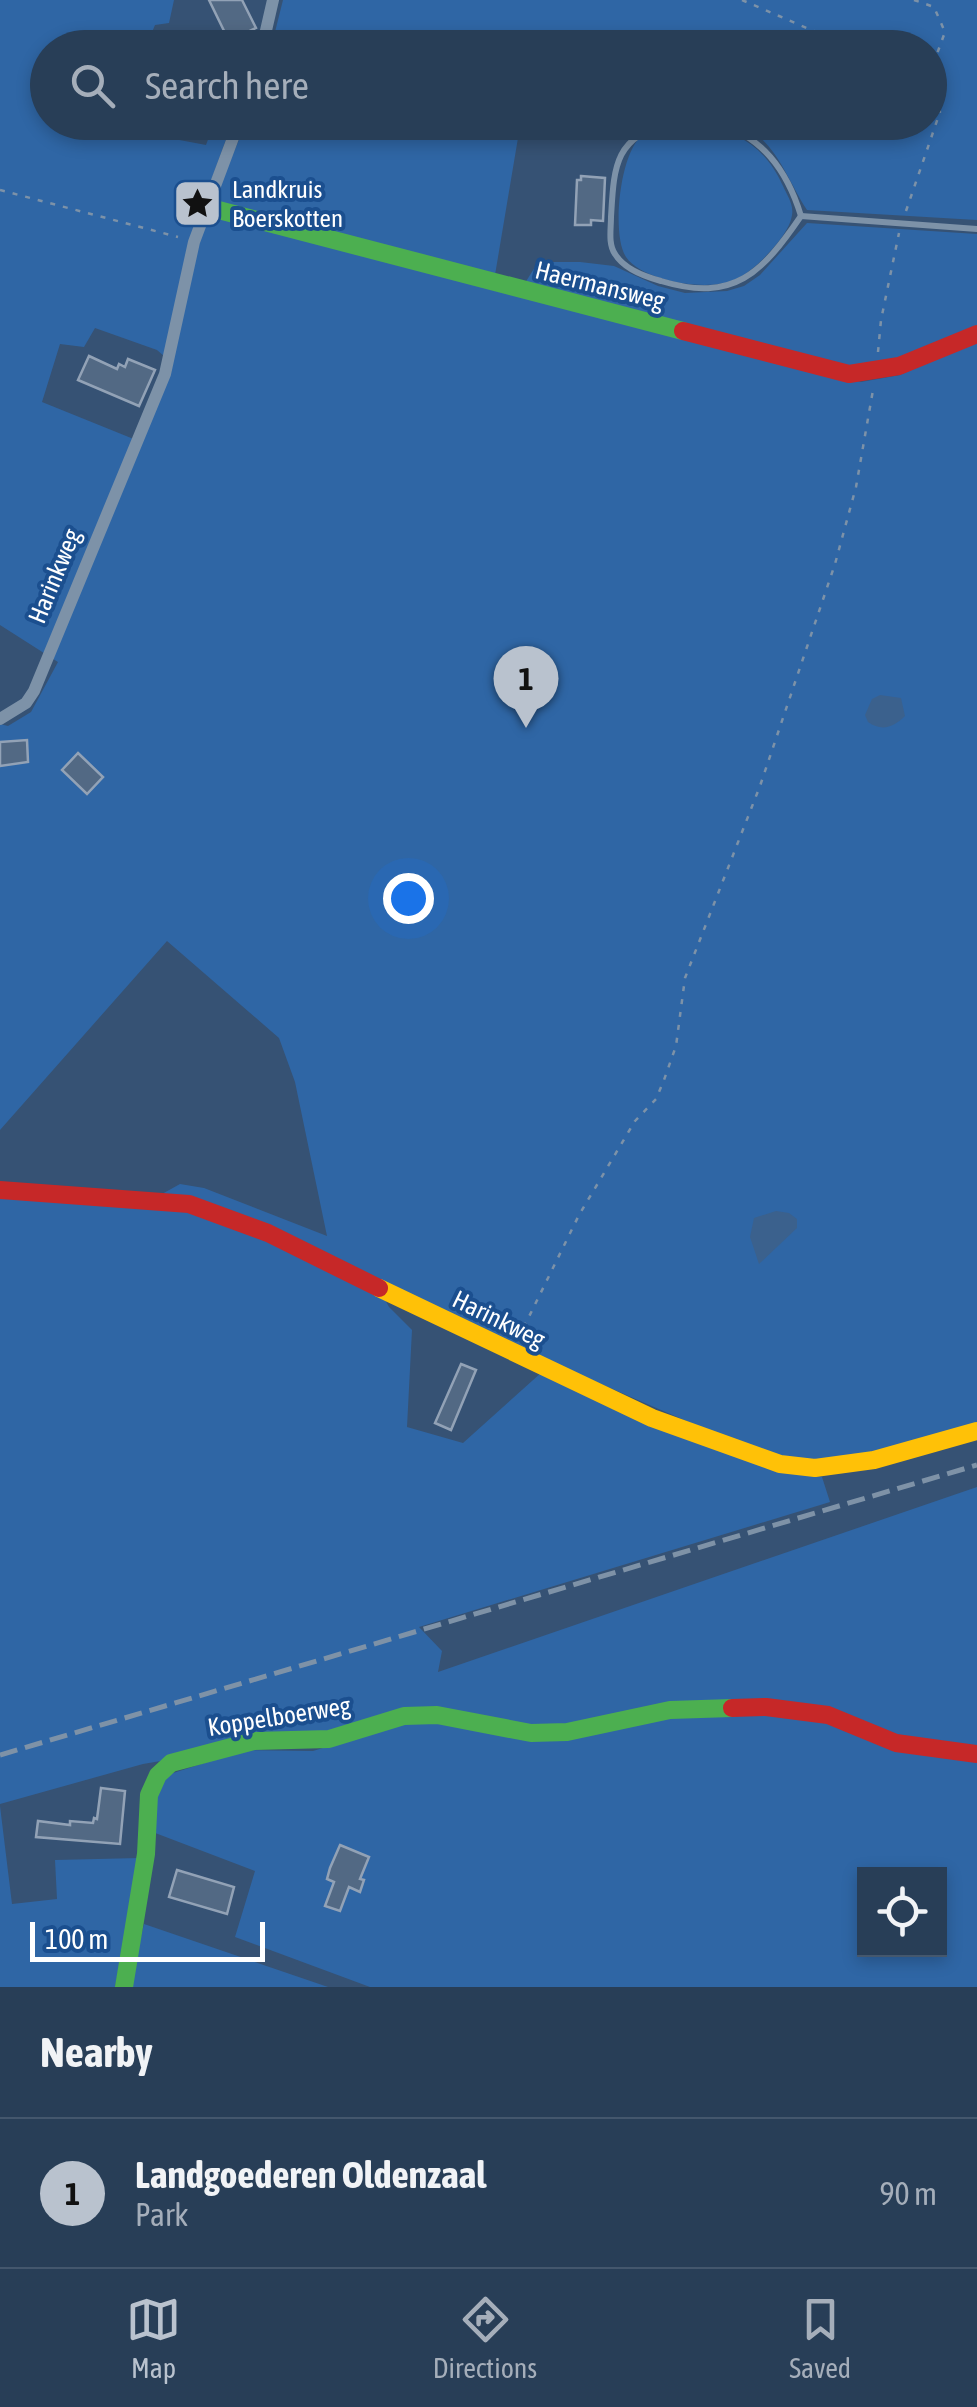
<!DOCTYPE html>
<html lang="en">
<head>
<meta charset="utf-8">
<style>
	:root { --surface:#283e57; --page:#30455d; --text:#f1f3f6; --muted:#a5aeba; --line:#44576d; --accent:#b9c2ce }
	body { margin:0; font-family:"Asap Condensed",sans-serif; background:var(--page); color:var(--text) }
	.controls { position:absolute; right:30px; bottom:30px; display:grid; overflow:hidden; border-radius:0px; box-shadow:0 5px 15px #0003 }
	.controls button { width:90px; height:90px; display:grid; place-items:center; padding:0; border:0; border-bottom:2px solid var(--line); background:var(--surface); color:var(--text); font:50px sans-serif }
	.scale { position:absolute; left:30px; bottom:25px; width:235px; box-sizing:border-box; padding-left:10px; border:5px solid #fff; border-top:0; font-size:28px; line-height:35px; white-space:nowrap; color:#fff; -webkit-text-stroke:8px #1b4f8f; paint-order:stroke }
	.you { position:absolute; left:408px; top:898px; width:35px; height:35px; margin:-25px; border:8px solid #fff; border-radius:50%; background:#1a73e8; box-shadow:0 0 0 15px #1a73e833 }
	.badge { display:grid; place-items:center; width:65px; height:65px; border-radius:50%; background:var(--accent); color:#111; font-size:32px; font-weight:700 }
	.pin { position:absolute; translate:-50% -82px; filter:drop-shadow(0 2px 5px #0008) }
	.pin::after { content:''; position:absolute; top:52px; width:35px; height:30px; background:inherit; clip-path:polygon(0 0,100% 0,50% 100%) }
	.list { margin:0; padding:0; list-style:none }
	h2 { display:flex; justify-content:space-between; align-items:center; height:130px; margin:0; padding:0 40px; font-size:42px }
	h2 small { font-size:32px; font-weight:400; color:var(--muted) }
	.list li { display:grid; grid-template-columns:65px 1fr auto; gap:30px; align-items:center; box-sizing:border-box; height:150px; padding:0 40px; border-top:2px solid var(--line) }
	.list b { display:block; font-size:38px; white-space:nowrap }
	.list p { margin:0; font-size:32px; white-space:nowrap; color:var(--muted) }
	.list em { font-size:32px; font-style:normal; color:var(--muted) }
	.icon { flex:none; width:55px; height:55px; fill:none; stroke:currentColor; stroke-width:2; stroke-linecap:round; stroke-linejoin:round }
	.map { position:relative; flex:none; width:977px; height:1987px; overflow:hidden }
	.search { position:absolute; background:var(--surface); box-shadow:0 5px 15px #0003; left:30px; right:30px; top:30px; height:110px; display:flex; align-items:center; gap:25px; box-sizing:border-box; padding:0 35px; border-radius:55px; color:var(--muted); font-size:38px }
	.sheet { height:280px; background:var(--surface) }
	nav { display:flex; justify-content:space-around; align-items:center; box-sizing:border-box; height:140px; border-top:2px solid var(--line); background:var(--surface); font-size:28px; color:var(--muted) }
	nav a { display:grid; justify-items:center; gap:5px }
	nav .on { color:var(--accent) }
	.map>svg:first-child { display:block }
</style>
</head>
<body>
<div class="map">
<svg width="977" height="1987" viewBox="0 0 977 1987">
	<rect width="100%" height="100%" fill="#365274"/>
	<g fill="#2f66a5" fill-rule="evenodd">
		<path d="M0,0H174L169,23L155,25L146,47L48,48V122L116,123V128L206,145L214,123H232L200,211L861,382L900,375L977,341V1425L837,1464L758,1452L162,1194L180,1184L204,1188L327,1236L295,1082L279,1038L167,941L0,1130V724L8,726L31,712L58,662L0,625ZM95,328L157,350L164,356L141,442L42,402L60,344L84,347Z"/>
		<path d="M283,0H977V220L807,210C785,176 777,141 738,123L930,122V48L742,47L741,39L703,40L694,48H271Z"/>
		<polygon points="246,123 653,123 640,129 520,126 495,275 216,201 215,197"/>
		<path d="M703,125C742,133 766,149 783,186C787,195 794,205 792,215C790,230 774,248 763,259C750,272 736,282 718,284C693,288 641,279 626,257C611,235 620,150 643,135C659,124 685,125 703,125Z"/>
		<path d="M807,223L977,234V326C935,345 895,366 849,367L525,283L535,267L547,262H580L614,266L658,286L685,293L727,291L744,286L760,275Z"/>
		<polygon points="0,1197 190,1212 220,1220 382,1294 389,1307 412,1330 407,1427 463,1443 542,1372 759,1464 801,1475 822,1477 830,1502 419,1627 442,1651 438,1672 977,1487 977,1750 875,1730 817,1705 562,1727 515,1724 438,1707 318,1734 143,1764 0,1804"/>
		<path d="M681,1714L799,1716L977,1760V1987H370L235,1937L255,1871L150,1831L152,1806L167,1775L245,1750L313,1751L402,1724L440,1722L544,1740ZM864,1874H940V1950H864Z"/>
		<polygon points="0,1806 12,1904 57,1899 55,1860 140,1858 115,1987 0,1987"/>
		<polygon points="144,1924 328,1987 129,1987"/>
	</g>
	<g fill="#3b618d">
		<path d="M880,695L901,698L905,716C894,727 882,732 868,722L865,715L872,699Z"/>
		<polygon points="776,1211 789,1213 797,1219 797,1228 759,1264 750,1237 754,1218"/>
	</g>
	<g fill="#526984" stroke="#92a2b6" stroke-width="2.5">
		<polygon points="209,0 242,0 256,28 229,41"/>
		<polygon points="581,176 605,178 603,221 591,220 591,225 575,225 577,180 581,180"/>
		<polygon points="89,356 117,369 119,364 125,367 128,359 155,370 139,406 78,380"/>
		<polygon points="27,740 28,762 0,766 0,742"/>
		<polygon points="78,753 103,777 87,794 62,770"/>
		<polygon points="461,1364 476,1370 451,1430 435,1423"/>
		<polygon points="101,1788 125,1791 120,1844 36,1837 38,1821 70,1825 70,1821 93,1823 94,1818 97,1819"/>
		<polygon points="340,1845 369,1857 360,1879 364,1880 360,1892 349,1887 340,1911 325,1906 334,1882 327,1879 330,1868"/>
		<polygon points="177,1870 234,1887 227,1914 169,1897"/>
	</g>
	<g fill="none" stroke-linecap="round" stroke-linejoin="round">
		<g stroke="#7d92a8" stroke-width="2.5" stroke-dasharray="5 8" stroke-linecap="butt">
			<polyline points="742,0 853,48"/>
			<polyline points="914,0 934,7 945,32 930,73"/>
			<polyline points="0,190 178,237"/>
			<polyline points="906,211 940,112 930,85"/>
			<polyline points="878,352 881,320 899,233"/>
			<polyline points="518,1339 579,1215 635,1121 656,1099 664,1080 676,1046 685,978 760,786 835,564 856,487 873,390"/>
		</g>
		<g stroke="#7d92a8" stroke-width="6">
			<path d="M670,122C614,137 614,167 611,217C611,229 608,244 615,254C624,269 646,277 661,281C734,303 762,273 801,216"/>
			<path d="M715,122C762,136 787,170 801,216"/>
			<polyline points="801,216 977,229"/>
		</g>
		<g stroke="#7d92a8" stroke-width="12">
			<polyline points="262,48 273,0"/>
			<polyline points="0,719 26,703 34,691 165,374 194,242 239,122"/>
		</g>
		<g stroke="#4caf50" stroke-width="18">
			<polyline points="207,207 683,331"/>
			<polyline points="124,1987 146,1854 149,1795 158,1775 171,1763 254,1741 329,1739 404,1716 437,1715 531,1733 567,1732 670,1710 732,1708"/>
		</g>
		<polyline stroke="#ffc107" stroke-width="18" points="379,1288 652,1418 780,1464 815,1468 874,1460 977,1431"/>
		<g stroke="#c62828" stroke-width="18">
			<polyline points="683,331 849,374 899,366 977,334"/>
			<polyline points="0,1190 189,1204 268,1233 379,1288"/>
			<polyline points="732,1708 766,1707 828,1715 896,1743 977,1754"/>
		</g>
		<polyline stroke="#7e92a7" stroke-width="5" stroke-dasharray="18 8" stroke-linecap="butt" points="0,1755 977,1465"/>
	</g>
	<defs>
		<symbol id="sight-square" viewBox="-11 -11 22 22"><rect x="-9" y="-9" width="18" height="18" rx="4" fill="#b9c2ce" stroke="#1b4f8f"/><path d="M0-6L1.8-2.2L6-1.7L2.9 1.2L3.7 5.4L0 3.3L-3.7 5.4L-2.9 1.2L-6-1.7L-1.8-2.2Z" fill="#111"/></symbol>
	</defs>
	<g fill-rule="evenodd">
		<use href="#sight-square" x="170" y="176" width="55" height="55"/>
	</g>
	<g text-anchor="middle" stroke-width="8" stroke-linejoin="round" paint-order="stroke">
		<g font-size="25" fill="#fff" stroke="#1b4f8f" text-anchor="start">
			<text x="232" y="198">Landkruis<tspan x="232" dy="29">Boerskotten</tspan></text>
		</g>
		<g font-size="25" fill="#fff" stroke="#1b4f8f">
			<text transform="translate(600 285) rotate(14)" y="9">Haermansweg</text>
			<text transform="translate(54 576) rotate(-68)" y="9">Harinkweg</text>
			<text transform="translate(499 1319) rotate(26)" y="9">Harinkweg</text>
			<text transform="translate(279 1716) rotate(-9)" y="9">Koppelboerweg</text>
		</g>
	</g>
</svg>
<div class="controls">
<button><svg class="icon" aria-label="locate" viewBox="0 0 24 24"><circle cx="12" cy="12" r="6"/><path d="M12 2v4M12 18v4M2 12h4M18 12h4"/></svg></button>
</div>
<div class="scale">100 m</div>
<div class="you"></div>
<div class="pin badge" style="left:526px;top:728px">1</div>
<div class="search"><svg class="icon" aria-label="search" viewBox="0 0 24 24"><circle cx="10" cy="10" r="6"/><path d="M15 15l6 6"/></svg>Search here</div>
</div>
<section class="sheet">
<h2>Nearby<small></small></h2>
<ul class="list">
<li><span class="badge">1</span><div><b>Landgoederen Oldenzaal</b><p>Park</p></div><em>90 m</em></li>
</ul>
</section>
<nav>
<a class="on"><svg class="icon" aria-label="map" viewBox="0 0 24 24"><path d="M3 6l6-2 6 2 6-2v14l-6 2-6-2-6 2zM9 4v14M15 6v14"/></svg>Map</a>
<a><svg class="icon" aria-label="directions" viewBox="0 0 24 24"><path d="M12 3l9 9-9 9-9-9zM9 14v-3h6M13 9l2 2-2 2"/></svg>Directions</a>
<a><svg class="icon" aria-label="saved" viewBox="0 0 24 24"><path d="M7 4h10v16l-5-4-5 4z"/></svg>Saved</a>
</nav>
</body>
</html>
